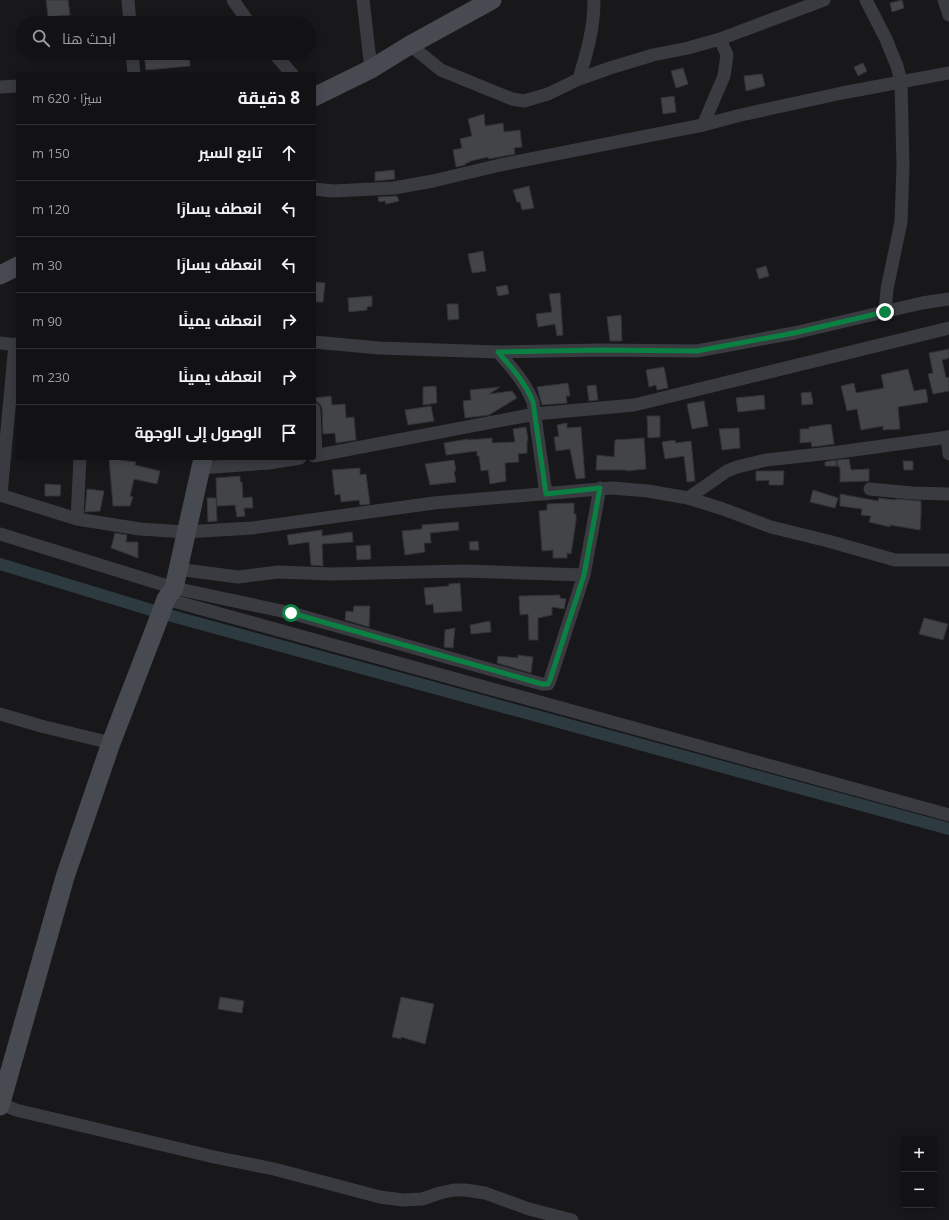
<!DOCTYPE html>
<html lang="ar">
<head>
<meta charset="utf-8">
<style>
	:root { --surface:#121214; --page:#1b1b1d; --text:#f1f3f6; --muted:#9c9ea0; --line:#313234 }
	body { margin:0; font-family:"Open Sans",Cairo,sans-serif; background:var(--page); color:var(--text); direction:rtl }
	.controls { position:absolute; right:12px; bottom:12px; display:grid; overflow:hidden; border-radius:4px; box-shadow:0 2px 10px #0003 }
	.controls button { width:36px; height:36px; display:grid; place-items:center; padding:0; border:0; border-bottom:1px solid var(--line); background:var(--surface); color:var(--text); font:20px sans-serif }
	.stop { position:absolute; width:12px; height:12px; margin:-9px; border:3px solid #0b8043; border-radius:50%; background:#fff }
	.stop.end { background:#0b8043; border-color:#fff; box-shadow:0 1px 4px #0008 }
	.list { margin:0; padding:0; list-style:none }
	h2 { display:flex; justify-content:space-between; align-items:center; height:52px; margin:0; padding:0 16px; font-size:17px }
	h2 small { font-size:13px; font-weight:400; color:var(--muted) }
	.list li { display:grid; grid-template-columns:26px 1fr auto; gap:12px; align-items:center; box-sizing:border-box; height:56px; padding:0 16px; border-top:1px solid var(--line) }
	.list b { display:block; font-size:15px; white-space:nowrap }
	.list em { font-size:13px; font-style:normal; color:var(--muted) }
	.icon { flex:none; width:22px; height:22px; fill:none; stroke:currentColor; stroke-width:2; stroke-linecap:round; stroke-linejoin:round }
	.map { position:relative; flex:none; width:949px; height:1220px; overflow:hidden; direction:ltr }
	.search { position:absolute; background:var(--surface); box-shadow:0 2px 10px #0003; left:16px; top:16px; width:300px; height:44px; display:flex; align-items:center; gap:10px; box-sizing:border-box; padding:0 14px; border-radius:22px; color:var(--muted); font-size:15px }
	.panel { position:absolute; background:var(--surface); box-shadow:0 2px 10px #0003; left:16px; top:72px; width:300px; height:388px; border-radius:4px; direction:rtl }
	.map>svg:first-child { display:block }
</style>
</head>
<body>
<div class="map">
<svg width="949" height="1220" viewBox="0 0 949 1220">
	<rect width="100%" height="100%" fill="#18181b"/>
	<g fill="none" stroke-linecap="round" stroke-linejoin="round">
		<polyline stroke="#2d3a40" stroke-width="12" points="0,564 161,613 949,829"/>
	</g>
	<g fill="#424448" stroke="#323337">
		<polygon points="46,0 68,0 70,15 48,17"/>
		<polygon points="902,0 904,8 892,12 890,3"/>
		<polygon points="144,53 189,53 190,66 146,70"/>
		<polygon points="863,63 867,71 858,76 854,67"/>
		<polygon points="683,68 688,84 676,88 671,71"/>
		<polygon points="762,74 765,86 746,91 744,76"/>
		<polygon points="674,96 676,112 663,114 661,98"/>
		<polygon points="484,114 485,126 503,123 504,132 520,130 522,147 514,148 515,154 489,159 488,157 471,161 465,164 465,165 456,167 453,150 462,148 460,139 472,136 468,119"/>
		<polygon points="394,170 395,179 375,181 375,172"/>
		<polygon points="529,186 534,208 522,210 520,202 517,202 513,190"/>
		<polygon points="397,196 399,201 386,204 385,201 379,202 378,197"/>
		<polygon points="483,251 486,271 472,273 468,254"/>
		<polygon points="766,266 769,276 759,279 756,269"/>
		<polygon points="314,282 325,283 323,302 314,302"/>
		<polygon points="507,285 509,294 498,296 496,287"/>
		<polygon points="560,293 563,335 557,336 555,324 538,327 536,314 552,312 549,294"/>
		<polygon points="372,296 372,306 367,307 367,310 349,312 348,298"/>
		<polygon points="447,304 458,304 459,319 448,320"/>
		<polygon points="621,315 622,341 610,341 607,317"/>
		<polygon points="949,349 949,358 942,360 946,378 949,377 949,391 933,394 928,374 933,373 929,353"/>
		<polygon points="664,367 668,388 657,390 656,385 649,387 646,370"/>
		<polygon points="908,369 914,391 926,389 928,402 898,407 900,429 883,430 883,426 861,430 857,409 847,411 841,386 854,383 856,393 884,388 881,375"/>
		<polygon points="568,383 570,396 566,396 567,403 542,405 537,387"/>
		<polygon points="596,385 598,400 589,401 587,386"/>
		<polygon points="436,386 437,403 423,405 423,387"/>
		<polygon points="500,387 489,394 512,391 517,398 489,415 465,418 463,401 471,400 470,390"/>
		<polygon points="811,392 813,404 802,405 801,393"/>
		<polygon points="764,395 765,409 738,412 736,398"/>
		<polygon points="331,396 332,405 345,404 346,418 354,417 356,440 336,443 335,433 323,434 322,408 320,404 316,401 315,398"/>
		<polygon points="704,401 708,426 692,429 687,404"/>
		<polygon points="431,406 434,421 408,425 405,410"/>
		<polygon points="647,416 660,416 660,437 648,438"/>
		<polygon points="567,423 567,428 581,427 585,478 576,479 570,449 556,451 554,437 559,436 557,425"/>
		<polygon points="831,424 834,444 812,447 811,442 800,443 800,429 809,429 809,427"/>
		<polygon points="526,427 528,440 527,441 527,453 518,454 519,462 505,463 506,481 490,484 488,470 481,471 479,456 477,456 477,451 446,455 444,443 468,439 468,440 492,438 492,443 515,442 513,429"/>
		<polygon points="739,428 740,448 722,450 719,429"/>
		<polygon points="644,438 646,469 626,471 626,470 596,470 597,455 614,457 615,440"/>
		<polygon points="675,440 675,443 691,441 695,481 687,482 684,456 665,459 662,442"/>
		<polygon points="109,458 120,458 120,460 136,462 135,465 160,471 157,484 134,479 130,496 133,497 130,506 113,506"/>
		<polygon points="849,459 851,470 869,469 869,481 840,482 840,467 838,467 837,460"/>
		<polygon points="454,460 456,471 454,471 456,482 430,485 425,464"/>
		<polygon points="836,460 837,466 825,466 825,462"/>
		<polygon points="903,461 913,461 913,470 904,470"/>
		<polygon points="360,468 360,475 366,474 370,504 360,505 359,500 341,502 340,494 335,495 332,470"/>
		<polygon points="756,471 784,471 783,485 769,485 769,480 756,481"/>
		<polygon points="240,476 240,482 242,482 243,498 252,497 253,508 244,508 245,516 237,517 235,505 217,506 216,478"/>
		<polygon points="45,484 61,485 60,496 45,496"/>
		<polygon points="87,489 104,491 100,511 85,512"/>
		<polygon points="813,490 838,498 835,508 810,502"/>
		<polygon points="840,494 878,501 879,498 895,500 895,499 921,501 921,516 920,530 890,525 890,527 869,522 871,516 861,515 862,509 840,506"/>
		<polygon points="207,498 216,498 217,521 208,522"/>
		<polygon points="574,503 574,514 576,514 576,521 571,554 567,553 567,558 553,558 553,550 542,551 539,511 547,510 547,504"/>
		<polygon points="458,522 459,530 430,533 431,543 424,543 425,552 405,555 402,531 422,529 422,525"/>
		<polygon points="322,530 322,536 352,532 353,542 322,544 323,566 311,565 309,542 289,545 287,535"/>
		<polygon points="115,533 127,535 126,542 138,542 138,558 111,548"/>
		<polygon points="478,541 479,550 470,550 469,542"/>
		<polygon points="370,545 371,559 357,560 356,546"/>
		<polygon points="460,583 462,611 434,613 433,604 426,605 424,588 449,586 449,584"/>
		<polygon points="560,595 560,598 566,599 564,609 552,607 552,615 538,618 538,640 529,640 528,614 520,615 519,596"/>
		<polygon points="354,606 370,606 369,627 345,620 346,611 353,612"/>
		<polygon points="924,618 948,624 943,640 919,634"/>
		<polygon points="490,621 491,632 471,634 470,625"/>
		<polygon points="455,628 453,648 444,647 445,630"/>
		<polygon points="518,655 533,657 531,673 497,663 498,656 518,658"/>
		<polygon points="220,997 244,1001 242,1013 218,1009"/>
		<polygon points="401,997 434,1004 425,1044 401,1037 401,1039 392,1037"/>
	</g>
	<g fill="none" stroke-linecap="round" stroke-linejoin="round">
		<g stroke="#393b40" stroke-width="13">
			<polyline points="128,0 130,23"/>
			<polyline points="233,0 249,23"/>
			<polyline points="363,0 371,69"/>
			<polyline points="866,0 886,39 897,66 901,82 903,167 901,222 887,289 885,312"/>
			<polyline points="944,0 949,15"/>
			<polyline points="410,45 441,70 512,99 524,101 548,94 579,79 610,68 653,55 688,48 720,39 824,0"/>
			<polyline points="132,53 134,74"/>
			<polyline points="274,53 292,74"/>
			<path d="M579,79C587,52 594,29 594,0"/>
			<polyline points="0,87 18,86"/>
			<polyline points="703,125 724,76 727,55 720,39"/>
			<polyline points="314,189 333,191 394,188 433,181 500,165 703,125 741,115 842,93 949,73"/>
			<polyline points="314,342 379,348 498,352 600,350 697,351 794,333 922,303 949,299"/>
			<polyline points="0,343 18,345"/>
			<path d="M498,352C512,368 525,382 533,402L546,494"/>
			<polyline points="314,409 316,455"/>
			<polyline points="947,437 949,454"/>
			<polyline points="314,456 535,414 634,405 949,328"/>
			<polyline points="200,468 269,463 300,458"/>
			<polyline points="870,489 912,493 949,494"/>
			<polyline points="0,495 77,519 140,529 186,532 252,528 434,503 612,488 648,491 688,498 723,509 771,527 828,541 895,560 949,560"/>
			<polyline points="1,495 15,344"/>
			<polyline points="688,498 727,471 737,467 766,460 839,452 949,437"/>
			<polyline points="77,519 80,458"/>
			<polyline points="0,534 174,588 291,613 542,684 548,684 550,680 584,575 600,488"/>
			<polyline points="177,569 238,577 278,572 332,574 464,571 584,575"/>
			<polyline points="166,599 949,815"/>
			<polyline points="0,714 41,726 111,743"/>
			<polyline points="1,1104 16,1110 214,1157 274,1169 380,1197 403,1200 422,1199 440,1193 454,1190 465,1190 485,1193 529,1209 572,1220"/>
		</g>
		<g stroke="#474a50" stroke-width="19">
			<polyline points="314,97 371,69 410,45 492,0"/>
			<polyline points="0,275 18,266"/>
			<polyline points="0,1106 65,877 111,743 161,613 166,599 174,588 203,458"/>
		</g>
	</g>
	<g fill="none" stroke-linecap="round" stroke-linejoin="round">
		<path stroke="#0b8043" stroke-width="5" d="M291,613L542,684H548L550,680L584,575L600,488L546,494L533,402C525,382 512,368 498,352L600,350L697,351L794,333L885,312"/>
	</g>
</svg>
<div class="controls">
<button>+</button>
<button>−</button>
</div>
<div class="stop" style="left:291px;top:613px"></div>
<div class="stop end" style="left:885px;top:312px"></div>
<div class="search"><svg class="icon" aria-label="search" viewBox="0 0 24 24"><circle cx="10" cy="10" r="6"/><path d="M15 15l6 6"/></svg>ابحث هنا</div>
<section class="panel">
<h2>8 دقيقة<small>سيرًا · 620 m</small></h2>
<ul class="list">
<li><svg class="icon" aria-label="ahead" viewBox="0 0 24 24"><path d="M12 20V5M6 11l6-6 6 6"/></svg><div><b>تابع السير</b></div><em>150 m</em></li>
<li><svg class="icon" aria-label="left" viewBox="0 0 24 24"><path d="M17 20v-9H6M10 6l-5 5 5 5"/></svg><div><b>انعطف يسارًا</b></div><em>120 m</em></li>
<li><svg class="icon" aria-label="left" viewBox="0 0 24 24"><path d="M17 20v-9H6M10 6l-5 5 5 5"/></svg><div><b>انعطف يسارًا</b></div><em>30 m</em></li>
<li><svg class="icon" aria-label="right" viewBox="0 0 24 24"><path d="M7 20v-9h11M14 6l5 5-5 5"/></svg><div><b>انعطف يمينًا</b></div><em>90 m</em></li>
<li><svg class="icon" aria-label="right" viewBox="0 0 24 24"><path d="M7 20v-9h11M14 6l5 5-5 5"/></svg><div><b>انعطف يمينًا</b></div><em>230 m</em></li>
<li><svg class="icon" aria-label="arrive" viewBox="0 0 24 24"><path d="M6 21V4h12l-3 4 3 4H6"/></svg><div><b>الوصول إلى الوجهة</b></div></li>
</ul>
</section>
</div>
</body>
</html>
